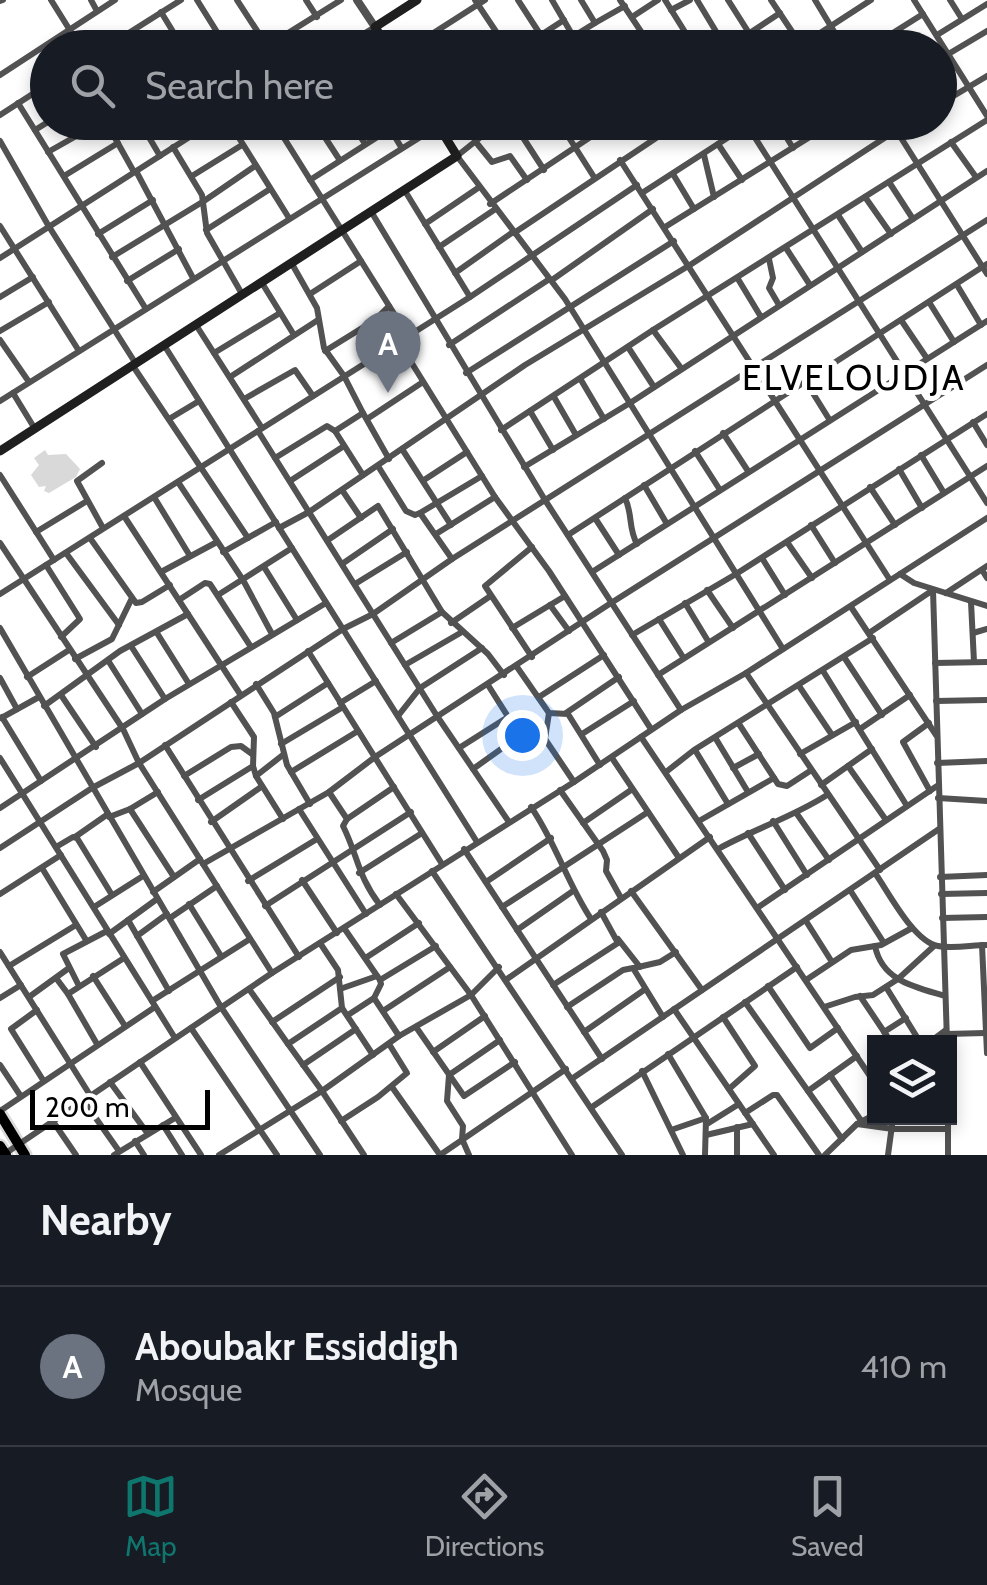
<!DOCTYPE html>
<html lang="en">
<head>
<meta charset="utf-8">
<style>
	:root { --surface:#171b24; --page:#20242c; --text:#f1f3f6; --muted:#9ea1a6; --line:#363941; --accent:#0f766e }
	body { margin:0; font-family:Cabin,sans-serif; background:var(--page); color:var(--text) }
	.controls { position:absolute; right:30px; bottom:30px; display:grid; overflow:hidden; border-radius:0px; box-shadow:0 5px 15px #0003 }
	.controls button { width:90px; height:90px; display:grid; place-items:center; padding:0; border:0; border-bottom:2px solid var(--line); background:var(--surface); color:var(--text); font:50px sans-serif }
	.scale { position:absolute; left:30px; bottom:25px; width:180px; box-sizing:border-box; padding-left:10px; border:5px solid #000; border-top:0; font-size:28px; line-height:35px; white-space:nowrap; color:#000; -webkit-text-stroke:8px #fff; paint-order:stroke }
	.you { position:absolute; left:522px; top:735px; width:35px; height:35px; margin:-25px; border:8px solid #fff; border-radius:50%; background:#1a73e8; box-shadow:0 0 0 15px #1a73e833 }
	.badge { display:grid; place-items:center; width:65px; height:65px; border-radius:50%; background:var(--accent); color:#fff; font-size:32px; font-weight:700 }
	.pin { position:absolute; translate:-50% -82px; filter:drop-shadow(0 2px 5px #0008) }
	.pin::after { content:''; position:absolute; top:52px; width:35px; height:30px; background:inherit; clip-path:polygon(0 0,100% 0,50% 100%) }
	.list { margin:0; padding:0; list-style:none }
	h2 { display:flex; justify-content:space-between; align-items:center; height:130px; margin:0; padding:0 40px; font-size:42px }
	h2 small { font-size:32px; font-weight:400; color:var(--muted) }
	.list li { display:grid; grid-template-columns:65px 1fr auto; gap:30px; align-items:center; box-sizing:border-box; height:160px; padding:0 40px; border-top:2px solid var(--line) }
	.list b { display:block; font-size:38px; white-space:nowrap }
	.list p { margin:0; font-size:32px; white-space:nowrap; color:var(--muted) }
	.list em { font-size:32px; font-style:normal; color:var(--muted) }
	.icon { flex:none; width:55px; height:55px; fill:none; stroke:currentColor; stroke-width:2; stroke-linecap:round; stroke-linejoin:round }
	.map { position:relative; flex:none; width:987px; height:1155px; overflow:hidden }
	.search { position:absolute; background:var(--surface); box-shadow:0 5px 15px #0003; left:30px; right:30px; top:30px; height:110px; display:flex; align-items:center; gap:25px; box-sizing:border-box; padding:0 35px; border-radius:55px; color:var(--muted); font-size:38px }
	.sheet { height:290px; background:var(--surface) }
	nav { display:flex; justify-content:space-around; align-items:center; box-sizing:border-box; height:140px; border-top:2px solid var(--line); background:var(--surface); font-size:28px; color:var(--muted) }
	nav a { display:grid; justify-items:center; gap:5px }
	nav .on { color:var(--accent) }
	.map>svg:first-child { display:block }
</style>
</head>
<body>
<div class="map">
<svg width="987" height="1155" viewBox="0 0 987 1155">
	<rect width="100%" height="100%" fill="#fff"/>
	<polygon fill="#d9d9d9" points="45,450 48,455 66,454 80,469 76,477 49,493 44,491 46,486 39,487 31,475 39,465 34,458"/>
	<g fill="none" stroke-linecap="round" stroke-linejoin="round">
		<defs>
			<g id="trunk">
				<polyline points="0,1114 25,1155"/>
				<polyline points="0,1146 6,1155"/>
			</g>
		</defs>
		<use href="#trunk" stroke="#dbdbdb" stroke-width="15"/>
		<g stroke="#525252" stroke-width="6">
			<polyline points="51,0 81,48"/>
			<polyline points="91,0 97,11"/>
			<polyline points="197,0 227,48"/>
			<polyline points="237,0 267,46"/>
			<polyline points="306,0 317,17"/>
			<polyline points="475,0 507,48"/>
			<polyline points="518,0 540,34"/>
			<polyline points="552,0 580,48"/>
			<polyline points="620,0 652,48"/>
			<polyline points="665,0 695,48"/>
			<polyline points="697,0 726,48"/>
			<polyline points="728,0 749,33"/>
			<polyline points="771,0 801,45"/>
			<polyline points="815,0 844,48"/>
			<polyline points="914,0 987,116"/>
			<polyline points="950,0 962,19"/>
			<polyline points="0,1 3,0"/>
			<polyline points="671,10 690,0"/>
			<polyline points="161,12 183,48"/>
			<polyline points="632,17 658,0"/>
			<polyline points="595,23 625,6"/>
			<polyline points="894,33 903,48"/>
			<polyline points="937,35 987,4"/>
			<polyline points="574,36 595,23 581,0"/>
			<polyline points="105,48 181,0"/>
			<polyline points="170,48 180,42"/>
			<polyline points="264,48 341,0"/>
			<polyline points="340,48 375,27"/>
			<polyline points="410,48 485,0"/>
			<polyline points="521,48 564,20"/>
			<polyline points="614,48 641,32"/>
			<polyline points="727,48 780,13"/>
			<polyline points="797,48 871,0"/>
			<polyline points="869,48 923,14"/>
			<polyline points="940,59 987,31"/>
			<polyline points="0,75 115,0"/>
			<polyline points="18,103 146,309"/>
			<polyline points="940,104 987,76"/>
			<polyline points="0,115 48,84"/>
			<polyline points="106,122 134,172"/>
			<polyline points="140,122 160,156"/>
			<polyline points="229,122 289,218"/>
			<polyline points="274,122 408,336"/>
			<polyline points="315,122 339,159"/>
			<polyline points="351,122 365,144"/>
			<polyline points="386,122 401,147"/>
			<polyline points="494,122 492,128 457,156 565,299 783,649"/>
			<polyline points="513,122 544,170"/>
			<polyline points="559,122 594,177"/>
			<polyline points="745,122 987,503"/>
			<polyline points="777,122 793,148"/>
			<polyline points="891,122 987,274"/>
			<polyline points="35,130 48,122"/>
			<polyline points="0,141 48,225 136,364"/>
			<polyline points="475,141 492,162 510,156 527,180"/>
			<polyline points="951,142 976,177"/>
			<polyline points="718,144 742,180"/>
			<polyline points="173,147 202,195 207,233 242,294"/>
			<polyline points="48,152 101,122"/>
			<polyline points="704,155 714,197"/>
			<polyline points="620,160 890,580"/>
			<polyline points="136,171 193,278"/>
			<polyline points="673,174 694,209"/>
			<polyline points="64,176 118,143"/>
			<polyline points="192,176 242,145"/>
			<polyline points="310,180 390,129"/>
			<polyline points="889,182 913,219"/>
			<polyline points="405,191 470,297"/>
			<polyline points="642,193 752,122"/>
			<polyline points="865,197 891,234"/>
			<polyline points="490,204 613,122"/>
			<polyline points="372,213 545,500 681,710"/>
			<polyline points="838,215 862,252"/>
			<polyline points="425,224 478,188"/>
			<polyline points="0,226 79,351"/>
			<polyline points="665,227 834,122"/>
			<polyline points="206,230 270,189"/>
			<polyline points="514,233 680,122"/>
			<polyline points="98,234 153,200"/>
			<polyline points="439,247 494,210"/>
			<polyline points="786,248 810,285"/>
			<polyline points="112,257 204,201 255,166"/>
			<polyline points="0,258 213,122"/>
			<polyline points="769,259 773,278 769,288 779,305"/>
			<polyline points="292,264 317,308 324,348 344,376 363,413"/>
			<polyline points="455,273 513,232"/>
			<polyline points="738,279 761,317"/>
			<polyline points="552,280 653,209"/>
			<polyline points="127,281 179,249"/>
			<polyline points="262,283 294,335"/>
			<polyline points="957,285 981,325"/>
			<polyline points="310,294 361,261"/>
			<polyline points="0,297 33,277"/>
			<polyline points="929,302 954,342"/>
			<polyline points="901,320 926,357"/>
			<polyline points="196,325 262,428"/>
			<polyline points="653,330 681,368"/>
			<polyline points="0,331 49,302"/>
			<polyline points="0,340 29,382"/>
			<polyline points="398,341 495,497 549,571 651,729"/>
			<polyline points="164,345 477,842"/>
			<polyline points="449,345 548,280"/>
			<polyline points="628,347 654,387"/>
			<polyline points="325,351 375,320 389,306"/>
			<polyline points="214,353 280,313"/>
			<polyline points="133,366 248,538"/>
			<polyline points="466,373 674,241"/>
			<polyline points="230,377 318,320"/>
			<polyline points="581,380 604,419"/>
			<polyline points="806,382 829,419"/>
			<polyline points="13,393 35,429"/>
			<polyline points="554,397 576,435"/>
			<polyline points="244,399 295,370 313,396"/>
			<polyline points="0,401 438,126"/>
			<polyline points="530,411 553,450"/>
			<polyline points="169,419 199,401"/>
			<polyline points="367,419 423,382"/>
			<polyline points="973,422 987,445"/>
			<polyline points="501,430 653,330 987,120"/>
			<polyline points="258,431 437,716 509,822"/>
			<polyline points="335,431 363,413 389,459"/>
			<polyline points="723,433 748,471"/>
			<polyline points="402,449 451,525"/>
			<polyline points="695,451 720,490"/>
			<polyline points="921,455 944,493"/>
			<polyline points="275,458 327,426 335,431 363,475"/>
			<polyline points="102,463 77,481 103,528"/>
			<polyline points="378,466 406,511 415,515 420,513 452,559"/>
			<polyline points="524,467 630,403 987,171"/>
			<polyline points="899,469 922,508"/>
			<polyline points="0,475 54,560"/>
			<polyline points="424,480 467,452"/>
			<polyline points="290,481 344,446"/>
			<polyline points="178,482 243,580 272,634"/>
			<polyline points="644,485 667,524"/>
			<polyline points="870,487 895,525"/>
			<polyline points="342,490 361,518"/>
			<polyline points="154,497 190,556"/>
			<path d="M625,498C633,515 628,528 637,544"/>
			<polyline points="420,513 482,476"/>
			<polyline points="124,516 240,694"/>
			<polyline points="595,518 619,555"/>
			<polyline points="811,525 835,563"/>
			<polyline points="279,528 309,512 525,365 690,265 909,122"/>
			<polyline points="36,532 87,501"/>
			<polyline points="436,534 495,497"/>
			<polyline points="568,535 987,264"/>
			<polyline points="90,538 136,603 142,602 170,585"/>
			<polyline points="328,540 378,506 442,612 488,654 504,675"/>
			<polyline points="787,542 812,578"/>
			<polyline points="0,543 123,729 139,763 272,973"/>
			<polyline points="532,547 485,586 532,657"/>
			<polyline points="223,552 276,522"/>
			<polyline points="66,553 119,625"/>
			<polyline points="762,558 785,595"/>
			<polyline points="342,564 393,529"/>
			<polyline points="46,565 80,619 61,637"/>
			<polyline points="264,567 297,620"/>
			<polyline points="982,570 987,578"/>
			<polyline points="161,572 217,542"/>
			<polyline points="592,572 987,321"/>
			<polyline points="900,574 914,583 987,606"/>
			<polyline points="355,584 407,552"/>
			<polyline points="707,590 733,628"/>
			<polyline points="946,593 987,566"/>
			<polyline points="0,594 470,297 637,185"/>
			<polyline points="218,595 292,548"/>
			<polyline points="179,600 205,583 210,584 251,647"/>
			<polyline points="971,602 974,662"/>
			<polyline points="685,603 708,641"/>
			<polyline points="550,605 569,631"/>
			<polyline points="851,607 936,735"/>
			<polyline points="659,619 683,657"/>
			<polyline points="451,623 489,597"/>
			<polyline points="0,628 221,1007 320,1155"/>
			<polyline points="512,628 565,596"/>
			<polyline points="157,633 189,684"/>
			<polyline points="869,633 933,590 947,1042"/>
			<polyline points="973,633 987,629"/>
			<polyline points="632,635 736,574 987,414"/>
			<polyline points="391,643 442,612"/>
			<polyline points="131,646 165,699"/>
			<polyline points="308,651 442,864"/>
			<polyline points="844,657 882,715"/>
			<polyline points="75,659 112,639 131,600"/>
			<polyline points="109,662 142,714"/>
			<polyline points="935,663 987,662"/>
			<polyline points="405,665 462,632"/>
			<polyline points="517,667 549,713 568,714 600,765"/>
			<polyline points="823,671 907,806"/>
			<polyline points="746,673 880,870"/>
			<polyline points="658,675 987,466"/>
			<polyline points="27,677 69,650"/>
			<polyline points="0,678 17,709"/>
			<polyline points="256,684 274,713 287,765 310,804"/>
			<polyline points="488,685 517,731 545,739 574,782"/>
			<polyline points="799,686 832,735"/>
			<polyline points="61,695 96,747"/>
			<polyline points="539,697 604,655"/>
			<polyline points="936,701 987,700"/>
			<polyline points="231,702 254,737 253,766 256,776 283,819"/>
			<polyline points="340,703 376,681"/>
			<polyline points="44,706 120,651 188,614"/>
			<polyline points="566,713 619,677"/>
			<polyline points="398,716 420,688 482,648"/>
			<polyline points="2,717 41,781"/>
			<polyline points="275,717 328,683"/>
			<polyline points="1,718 39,697"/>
			<polyline points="929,723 903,742 930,791"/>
			<polyline points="739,724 778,784 787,786 810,771"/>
			<polyline points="860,729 910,695"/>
			<polyline points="582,734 634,701"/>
			<polyline points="641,737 874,1082"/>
			<polyline points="545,739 549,713"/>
			<polyline points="716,739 748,792"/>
			<polyline points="281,744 343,707"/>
			<polyline points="165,745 299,957"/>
			<polyline points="459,748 508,717"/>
			<polyline points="695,750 728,804"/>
			<polyline points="800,754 856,722"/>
			<polyline points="0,758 175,1038"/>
			<polyline points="612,758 679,858"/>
			<polyline points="937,763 987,761"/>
			<polyline points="848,766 886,820"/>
			<polyline points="733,768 759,754"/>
			<polyline points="473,769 522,734"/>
			<polyline points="291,772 358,731"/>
			<polyline points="666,772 694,750 873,638"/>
			<polyline points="184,776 231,747 241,746 252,754"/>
			<polyline points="256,776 284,754"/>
			<polyline points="821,785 872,749"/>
			<polyline points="560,790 603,851 607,860 606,871 621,898"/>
			<path d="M329,792L347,819L343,826C358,856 358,877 380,905"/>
			<polyline points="938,798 987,801"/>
			<polyline points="198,800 253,766"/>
			<path d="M531,807C556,843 567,883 591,919"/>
			<polyline points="0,808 165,699 326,603"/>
			<polyline points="130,809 174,877"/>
			<polyline points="299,809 366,914"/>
			<polyline points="797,814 829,860"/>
			<polyline points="109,817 130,809 158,792"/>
			<polyline points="347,819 394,787"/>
			<polyline points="699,821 774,778"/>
			<polyline points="773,821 807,875"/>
			<polyline points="211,822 261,787"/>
			<polyline points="583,823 631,790"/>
			<polyline points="748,833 785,890"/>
			<polyline points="75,837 108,814"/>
			<polyline points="56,847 73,837 77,838 112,895"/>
			<polyline points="0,848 92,788 139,763 343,629 373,614 452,559 987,220"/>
			<polyline points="464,849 602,1059"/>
			<path d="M718,849C754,829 793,817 827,795"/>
			<polyline points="203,864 329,792 375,757 611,603 987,365"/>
			<polyline points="42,868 86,940"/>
			<polyline points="432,871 622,1155"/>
			<polyline points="359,873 422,833"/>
			<path d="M875,873C889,893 914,942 938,946C953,949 972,945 987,945"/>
			<polyline points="940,877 987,875"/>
			<polyline points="302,880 337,933"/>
			<polyline points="248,881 317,839"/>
			<polyline points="486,882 551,838"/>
			<polyline points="850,890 884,943"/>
			<polyline points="631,891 702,990"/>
			<polyline points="153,892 200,859"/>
			<polyline points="0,894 61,855"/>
			<polyline points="396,894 471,995 572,1155"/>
			<polyline points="941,894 987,893"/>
			<polyline points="189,904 221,956"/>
			<polyline points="265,906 411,812"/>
			<polyline points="94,907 143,876"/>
			<polyline points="502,907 648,812"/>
			<polyline points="757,908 937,786"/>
			<polyline points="170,918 217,886"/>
			<polyline points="942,918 987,917"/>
			<polyline points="128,920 169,991"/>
			<polyline points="806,921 832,962"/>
			<polyline points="344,928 380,980"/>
			<polyline points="517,930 573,891"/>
			<polyline points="109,934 157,899"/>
			<polyline points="137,936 167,914"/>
			<polyline points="618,939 640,967"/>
			<polyline points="320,943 338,970 342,1008 373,1055"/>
			<polyline points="982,945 987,1053"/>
			<path d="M875,946C882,981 915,987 945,996"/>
			<polyline points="0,952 90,1095"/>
			<polyline points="367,957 419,923"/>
			<polyline points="9,966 76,925"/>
			<polyline points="634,968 660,962 676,952"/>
			<polyline points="93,976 125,1026"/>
			<polyline points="56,978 68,994"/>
			<polyline points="507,979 710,837"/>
			<polyline points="806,980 851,950 881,945 912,928"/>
			<polyline points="78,984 63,954 107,931"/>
			<polyline points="553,985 618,943 601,912"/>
			<polyline points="768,986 810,1048 838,1028"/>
			<polyline points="886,987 920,1042"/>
			<polyline points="249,989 288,1044"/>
			<polyline points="340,989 377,976"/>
			<polyline points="860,996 891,1042"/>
			<polyline points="29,997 69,968"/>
			<polyline points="0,998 21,985"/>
			<polyline points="152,1001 250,939"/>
			<polyline points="745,1002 842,1139"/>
			<polyline points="567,1007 623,970 633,968 663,1017"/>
			<polyline points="824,1007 855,997 873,995 898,979 934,946"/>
			<polyline points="342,1008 288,1044 322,1091 399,1036 471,995 499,967"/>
			<polyline points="674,1009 774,1155"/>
			<polyline points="37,1010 11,1029 43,1080"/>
			<polyline points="383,1011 450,967"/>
			<polyline points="348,1015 374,998"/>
			<polyline points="723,1017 755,1066 729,1089"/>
			<polyline points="272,1022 340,977"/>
			<polyline points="416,1027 464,1096 515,1062"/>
			<polyline points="191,1028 277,1155"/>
			<polyline points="584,1032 644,990"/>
			<polyline points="884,1032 906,1018"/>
			<polyline points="947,1034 985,1033"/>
			<polyline points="399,1036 374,998 381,984 380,980 436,946"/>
			<polyline points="930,1042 946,1030"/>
			<polyline points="97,1044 68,994 124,958"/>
			<polyline points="433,1052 485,1016"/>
			<polyline points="668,1054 706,1118 705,1155"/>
			<polyline points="140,1062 201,1155"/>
			<polyline points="0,1065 20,1095"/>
			<polyline points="303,1065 356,1029"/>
			<polyline points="642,1071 683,1155"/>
			<polyline points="830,1075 862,1122"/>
			<polyline points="573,1078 939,829"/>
			<polyline points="110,1082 148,1134"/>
			<polyline points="392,1087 440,1155"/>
			<polyline points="808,1091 857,1056"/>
			<polyline points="83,1100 119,1151"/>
			<polyline points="592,1107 797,967"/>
			<polyline points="0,1111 155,1007"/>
			<polyline points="745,1113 773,1095 777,1095 819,1155"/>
			<polyline points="52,1120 76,1155"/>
			<polyline points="341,1121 378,1097 407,1073 389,1044"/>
			<polyline points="707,1124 739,1104"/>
			<polyline points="857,1124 893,1129 948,1129"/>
			<polyline points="163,1125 182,1155"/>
			<polyline points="737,1127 737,1155"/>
			<polyline points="671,1130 706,1118"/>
			<polyline points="706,1135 753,1124"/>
			<polyline points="135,1141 144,1155"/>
			<polyline points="6,1153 272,973 574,782 681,710 746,673 987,518"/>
			<polyline points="114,1155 175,1118"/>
			<polyline points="219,1155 322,1091 364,1155"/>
			<polyline points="440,1155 566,1069"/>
			<polyline points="469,1155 462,1139 463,1126 447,1101 449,1075 500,1040"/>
			<polyline points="825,1155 857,1124 874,1115"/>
			<polyline points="888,1155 893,1118"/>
			<polyline points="948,1155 948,1118"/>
		</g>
		<polyline stroke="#525252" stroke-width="8" points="357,0 375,27"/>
		<g stroke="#1f1f1f" stroke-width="9">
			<polyline points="388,48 375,27 417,0"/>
			<polyline points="0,451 457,156 436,122"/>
		</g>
		<use href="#trunk" stroke="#000" stroke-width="10"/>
	</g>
	<g text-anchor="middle" stroke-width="10" stroke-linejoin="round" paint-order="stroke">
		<g font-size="35" letter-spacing="2.5" fill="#000" stroke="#fff">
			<text x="854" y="390">ELVELOUDJA</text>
		</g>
	</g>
</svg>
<div class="controls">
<button><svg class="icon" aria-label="layers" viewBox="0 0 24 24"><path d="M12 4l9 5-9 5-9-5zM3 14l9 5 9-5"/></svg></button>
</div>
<div class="scale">200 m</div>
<div class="you"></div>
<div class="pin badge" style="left:388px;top:393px;background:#6b7280">A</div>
<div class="search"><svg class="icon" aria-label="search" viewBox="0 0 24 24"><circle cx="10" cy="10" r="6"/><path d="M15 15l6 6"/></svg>Search here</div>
</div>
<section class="sheet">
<h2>Nearby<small></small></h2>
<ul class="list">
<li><span class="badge" style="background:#6b7280">A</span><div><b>Aboubakr Essiddigh</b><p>Mosque</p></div><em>410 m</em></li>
</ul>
</section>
<nav>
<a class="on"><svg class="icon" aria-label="map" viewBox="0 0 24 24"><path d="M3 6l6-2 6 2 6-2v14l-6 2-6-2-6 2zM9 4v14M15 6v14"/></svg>Map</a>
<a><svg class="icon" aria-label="directions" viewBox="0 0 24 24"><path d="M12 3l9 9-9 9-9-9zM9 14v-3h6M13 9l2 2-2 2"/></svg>Directions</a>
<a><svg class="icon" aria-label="saved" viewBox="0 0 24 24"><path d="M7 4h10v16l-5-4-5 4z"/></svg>Saved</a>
</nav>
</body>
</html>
